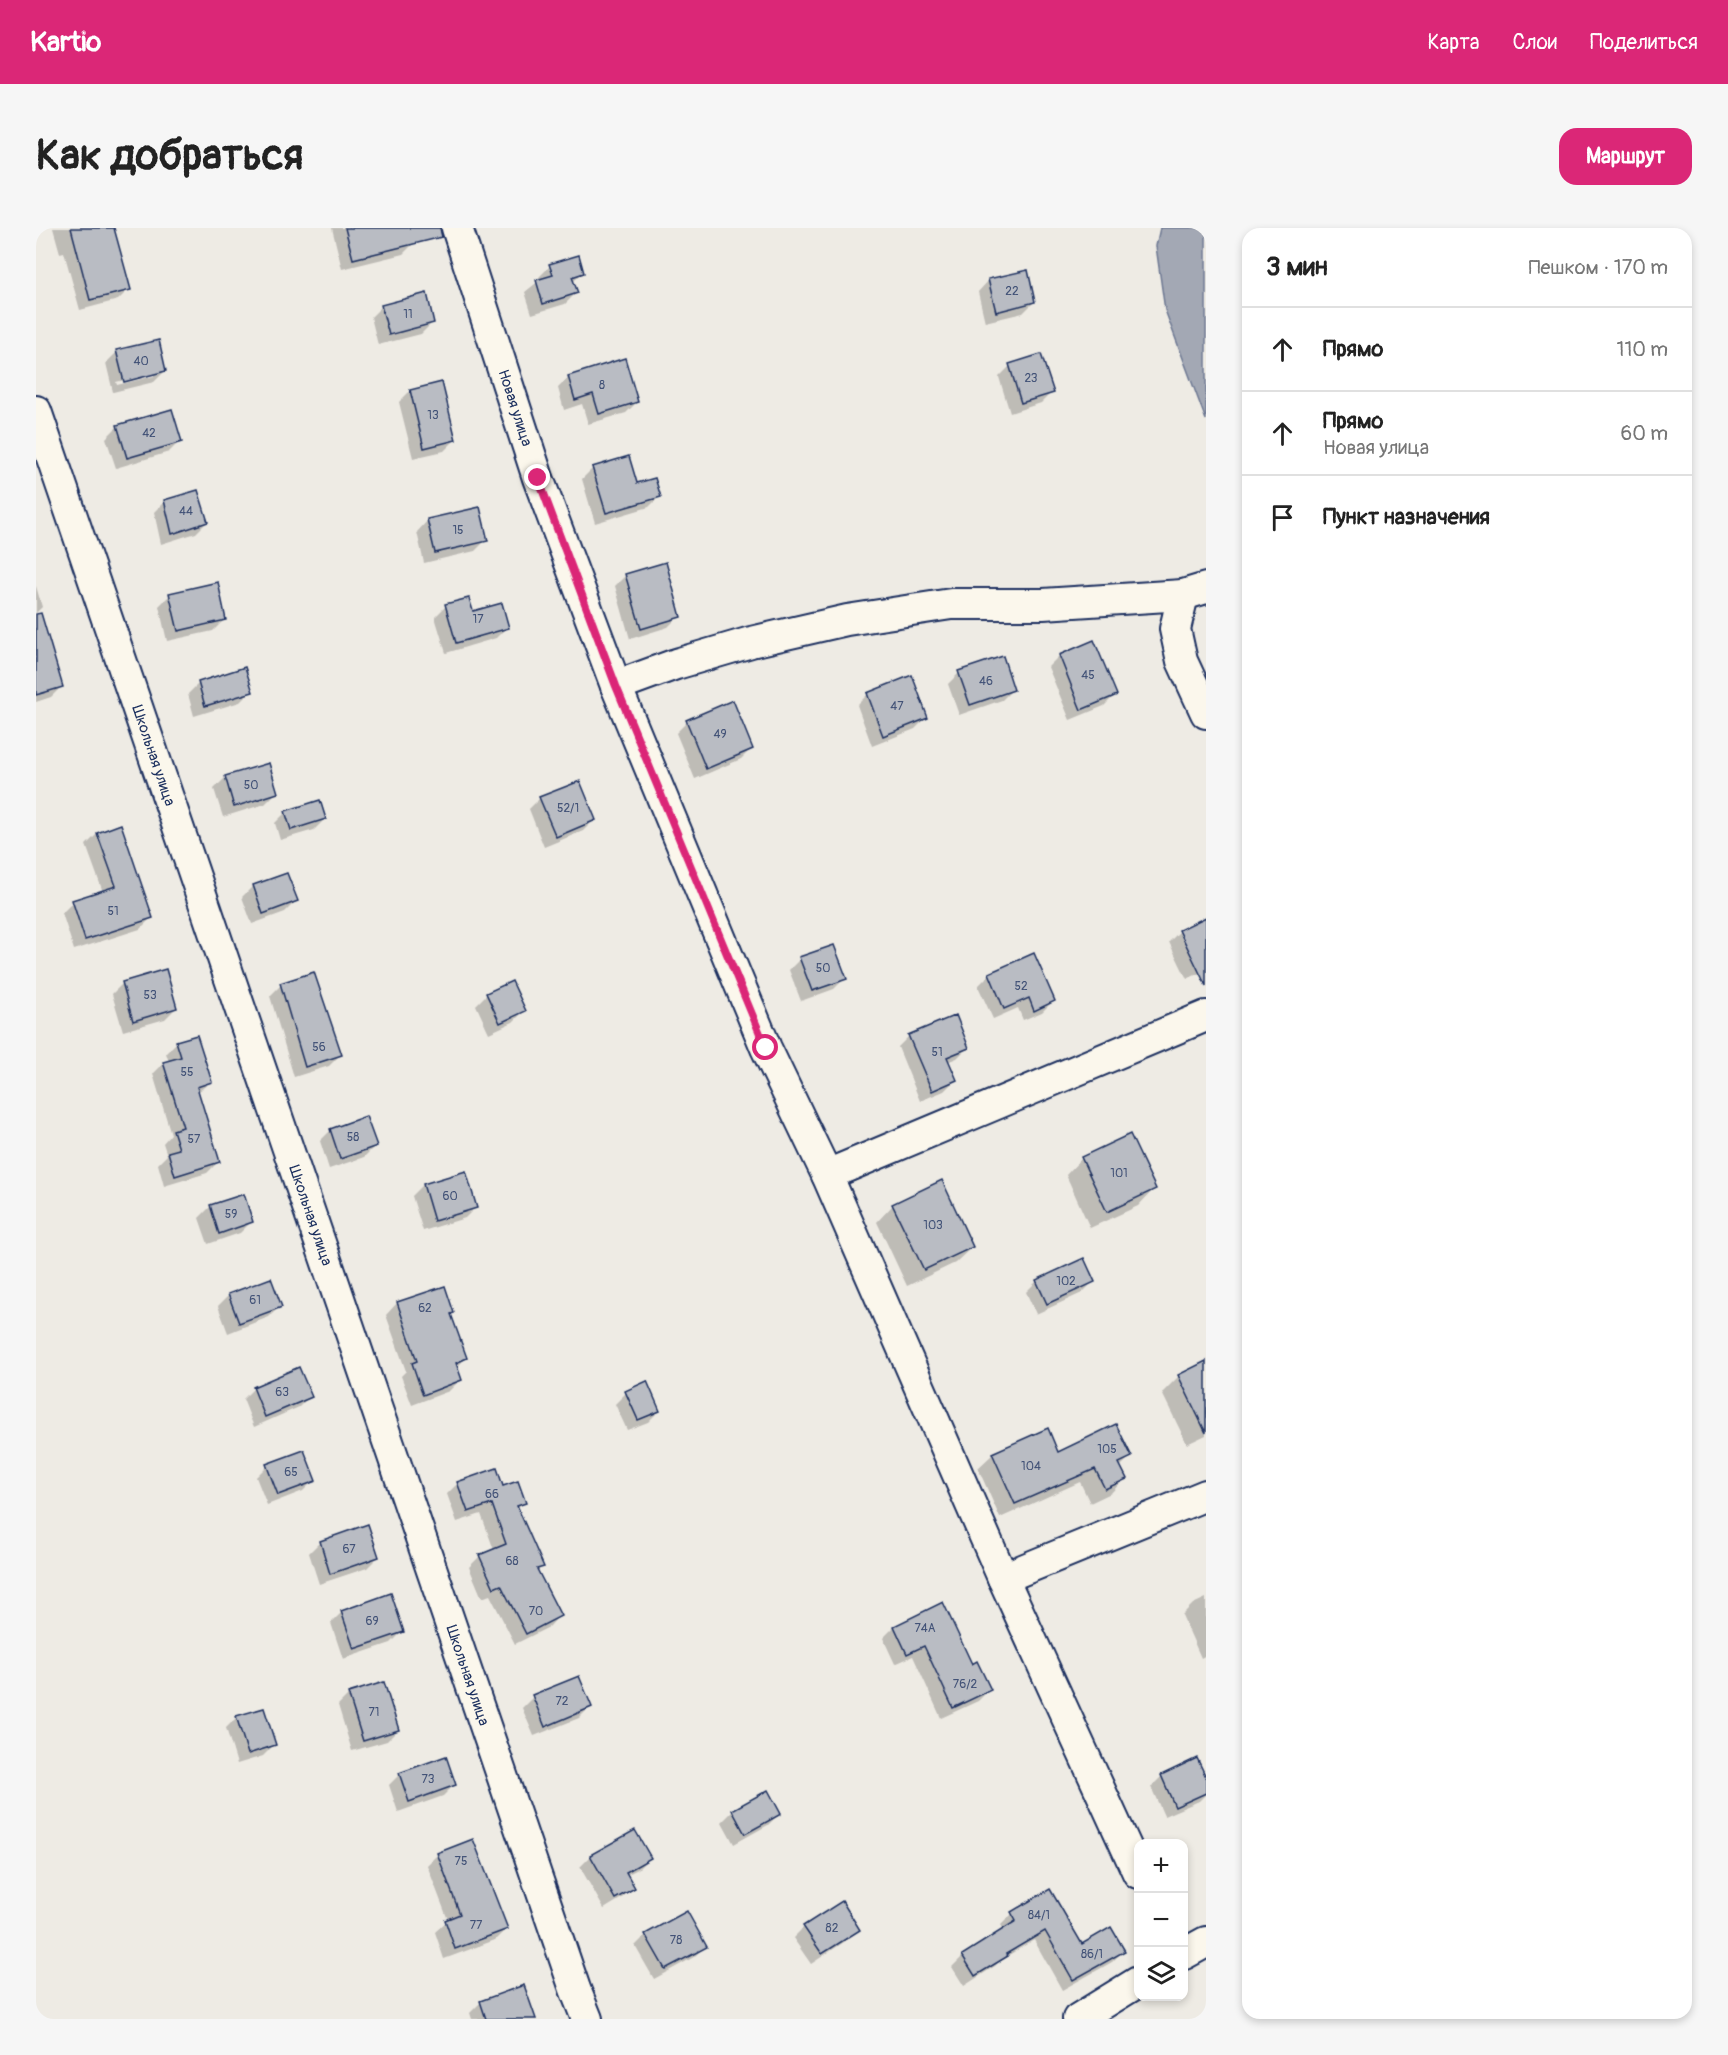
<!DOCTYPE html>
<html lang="ru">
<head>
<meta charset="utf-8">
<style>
	:root { --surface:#fff; --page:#f6f6f6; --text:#222; --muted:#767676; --line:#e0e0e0; --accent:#db2777 }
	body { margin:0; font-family:Pangolin,sans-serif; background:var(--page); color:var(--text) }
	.controls { position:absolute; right:18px; bottom:18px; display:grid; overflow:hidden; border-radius:12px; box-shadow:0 3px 9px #0003 }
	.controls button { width:54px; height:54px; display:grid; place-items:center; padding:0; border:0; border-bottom:2px solid var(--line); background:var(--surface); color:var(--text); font:30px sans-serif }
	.stop { position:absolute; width:18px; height:18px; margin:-14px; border:4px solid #db2777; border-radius:50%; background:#fff }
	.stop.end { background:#db2777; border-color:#fff; box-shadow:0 2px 6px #0008 }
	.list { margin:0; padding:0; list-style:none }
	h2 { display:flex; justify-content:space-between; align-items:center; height:78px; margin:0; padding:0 24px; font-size:26px }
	h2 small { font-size:20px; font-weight:400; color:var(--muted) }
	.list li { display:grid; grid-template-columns:39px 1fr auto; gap:18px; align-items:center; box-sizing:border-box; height:84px; padding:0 24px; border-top:2px solid var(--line) }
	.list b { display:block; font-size:22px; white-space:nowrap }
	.list p { margin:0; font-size:20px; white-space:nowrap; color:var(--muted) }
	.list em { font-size:20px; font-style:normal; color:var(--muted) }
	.icon { flex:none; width:33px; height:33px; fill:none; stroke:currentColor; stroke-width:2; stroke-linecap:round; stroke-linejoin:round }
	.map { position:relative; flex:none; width:1170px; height:1791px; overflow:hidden; border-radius:18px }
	header { display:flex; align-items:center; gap:36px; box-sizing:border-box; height:84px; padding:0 30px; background:var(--accent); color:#fff }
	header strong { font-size:28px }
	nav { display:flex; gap:33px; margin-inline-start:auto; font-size:21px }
	.intro { display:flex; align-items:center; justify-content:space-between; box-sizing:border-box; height:144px; padding:0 36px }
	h1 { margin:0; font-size:42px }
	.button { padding:15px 27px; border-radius:18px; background:var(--accent); color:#fff; font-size:21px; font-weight:700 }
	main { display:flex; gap:36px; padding:0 36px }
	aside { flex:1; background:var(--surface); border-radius:18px; box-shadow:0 3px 9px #0003 }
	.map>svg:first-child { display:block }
</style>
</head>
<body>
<header>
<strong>Kartio</strong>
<nav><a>Карта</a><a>Слои</a><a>Поделиться</a></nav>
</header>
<div class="intro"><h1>Как добраться</h1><a class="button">Маршрут</a></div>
<main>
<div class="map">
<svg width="1170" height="1791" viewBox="0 0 1170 1791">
	<rect width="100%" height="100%" fill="#eeebe4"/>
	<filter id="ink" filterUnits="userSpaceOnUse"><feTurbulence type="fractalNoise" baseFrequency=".0167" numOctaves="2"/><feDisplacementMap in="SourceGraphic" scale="12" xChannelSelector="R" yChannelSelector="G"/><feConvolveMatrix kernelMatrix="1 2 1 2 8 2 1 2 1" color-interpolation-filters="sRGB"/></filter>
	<g filter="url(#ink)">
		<polygon fill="#a3a8b4" stroke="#6d7892" stroke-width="1.5" points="1124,0 1170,0 1170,192 1129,82 1120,18"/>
		<g fill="#0003" fill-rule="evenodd">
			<polygon points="17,0 77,0 93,61 82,72 44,82 28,24 24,25"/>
			<polygon points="296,0 374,0 378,15 367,26 306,41"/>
			<polygon points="514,38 546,45 537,54 540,65 529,76 496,86 489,64 504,52 503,49"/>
			<polygon points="953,52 998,74 987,85 949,94 942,64"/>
			<polygon points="346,78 396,95 385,106 342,117 335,89"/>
			<path d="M81,124L129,143L118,154L77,164L70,135ZM118,145V148L81,157L80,154Z"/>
			<polygon points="974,138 1016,164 1005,175 974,185 963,149"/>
			<polygon points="533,149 601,174 590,185 552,196 546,176 528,182 522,160"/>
			<polygon points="374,163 419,212 408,223 377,230 363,174"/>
			<polygon points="135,183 144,213 133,224 80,240 70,210 81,199"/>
			<polygon points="557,240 600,257 624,268 613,279 559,295 546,251"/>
			<polygon points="129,273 171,294 160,305 125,316 118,284"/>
			<polygon points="392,292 450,312 439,323 388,335 381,304"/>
			<polygon points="590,347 643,388 632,399 594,411 579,358"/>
			<polygon points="0,358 6,379 0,385"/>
			<polygon points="134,367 188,392 177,403 131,413 123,378"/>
			<polygon points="410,378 471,399 460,410 410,425 399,389"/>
			<polygon points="0,426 26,458 15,469 0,474"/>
			<polygon points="1023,428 1079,467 1068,478 1034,492 1012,439"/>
			<polygon points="923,445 977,461 966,472 923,487 912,456"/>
			<polygon points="163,455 215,463 204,474 158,488 152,466"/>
			<polygon points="832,466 890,490 879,501 836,518 821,477"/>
			<polygon points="651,494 716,520 705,531 659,551 640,505"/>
			<polygon points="232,537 240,565 229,576 187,589 178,561 189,550"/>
			<polygon points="504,570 558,592 547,603 508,619 493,581"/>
			<polygon points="250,584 289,591 278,602 244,612 239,595"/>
			<polygon points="84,598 115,690 104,701 38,722 26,685 37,674 67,664 50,617 61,606"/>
			<polygon points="250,646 260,673 249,684 216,696 206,669 217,658"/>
			<polygon points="1170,691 1170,742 1151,751 1133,714 1144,703"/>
			<polygon points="997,727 1017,773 1006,784 987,792 982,780 957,791 942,758 953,747"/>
			<polygon points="764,731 809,750 798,761 765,773 753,742"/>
			<polygon points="87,755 140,780 129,791 87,803 76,766"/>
			<polygon points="245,757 304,827 293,838 258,849 234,768"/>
			<polygon points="451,766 488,783 477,794 453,805 440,777"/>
			<polygon points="873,808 932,819 921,830 911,834 919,852 908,863 884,873 862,819"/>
			<polygon points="141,814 174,854 161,865 182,934 171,945 128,958 122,936 131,927 127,915 135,906 117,846 128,835 133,834 130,825"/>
			<polygon points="295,902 339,918 328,929 293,941 284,913"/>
			<polygon points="1046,930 1118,961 1102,978 1054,1000 1030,947"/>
			<polygon points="429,945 440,979 429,990 387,1003 376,968 387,957"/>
			<polygon points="207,968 215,994 204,1005 172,1016 163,990 174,979"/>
			<polygon points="857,977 936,1019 919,1035 871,1058 841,994"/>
			<polygon points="1001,1053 1057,1054 1046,1065 1000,1086 990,1064"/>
			<polygon points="408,1060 414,1087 430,1130 420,1140 424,1152 413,1163 376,1177 365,1148 370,1143 350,1087 361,1075"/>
			<polygon points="193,1067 244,1078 233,1089 192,1105 182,1078"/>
			<polygon points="1170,1135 1170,1207 1151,1216 1126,1165 1142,1149"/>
			<polygon points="218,1160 274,1168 263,1179 218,1199 207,1171"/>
			<polygon points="590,1165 623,1183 612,1194 591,1202 579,1176"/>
			<polygon points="957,1226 1022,1226 1094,1229 1084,1239 1089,1250 1075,1265 1054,1275 1044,1254 964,1290 942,1240"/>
			<polygon points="231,1238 278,1252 267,1263 231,1277 220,1249"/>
			<polygon points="422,1255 466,1260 488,1274 481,1281 506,1338 501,1344 523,1388 513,1399 479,1416 454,1367 446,1370 433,1339 444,1328 458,1322 445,1286 421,1294 411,1266"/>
			<polygon points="284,1314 342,1329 331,1340 283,1356 273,1325"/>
			<polygon points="1170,1370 1170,1427 1165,1430 1146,1387 1157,1376"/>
			<polygon points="306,1384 366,1404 355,1415 307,1431 295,1395"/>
			<polygon points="858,1399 935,1438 953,1462 942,1473 905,1490 877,1428 859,1436 847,1410"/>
			<polygon points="313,1466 362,1502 351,1513 316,1523 302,1477"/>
			<polygon points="497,1469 554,1479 543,1490 498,1508 486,1480"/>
			<polygon points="201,1489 238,1517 227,1528 201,1536 190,1500"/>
			<polygon points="364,1546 418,1557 407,1568 362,1584 353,1557"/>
			<polygon points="1126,1548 1170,1553 1170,1566 1163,1573 1128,1588 1115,1559"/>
			<polygon points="697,1583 743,1586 732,1597 698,1616 686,1594"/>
			<polygon points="402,1626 470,1701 459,1712 408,1731 399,1704 412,1692 391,1637"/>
			<polygon points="555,1628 613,1630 602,1641 590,1647 597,1659 586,1670 568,1681 544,1639"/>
			<polygon points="1013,1664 1045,1718 1087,1723 1076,1734 1026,1762 998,1712 966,1731 959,1738 928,1758 916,1739 927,1728 968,1702 965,1697 976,1686"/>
			<polygon points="768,1699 822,1701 811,1712 775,1736 757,1710"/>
			<polygon points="610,1707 669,1718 658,1729 618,1751 599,1718"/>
			<polygon points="445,1774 498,1791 436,1791 434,1785"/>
		</g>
		<g fill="#b9bcc3" stroke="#1b2f5e" stroke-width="1.5">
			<polygon points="35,0 78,0 95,62 54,72"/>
			<polygon points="309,0 404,0 406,9 317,31"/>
			<polygon points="543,27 548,45 536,49 542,65 507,76 500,52 517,47 513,36"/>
			<polygon points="992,42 999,74 960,84 952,51"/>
			<polygon points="391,65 398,95 353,107 345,77"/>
			<polygon points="123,112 130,143 88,154 80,122"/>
			<polygon points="1005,126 1018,165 985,175 973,136"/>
			<polygon points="589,130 602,174 563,186 557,166 539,172 532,148"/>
			<polygon points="406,154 420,212 388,220 374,162"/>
			<polygon points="136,181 146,214 91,230 81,197"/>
			<polygon points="593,228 601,255 619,250 625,269 570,285 556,239"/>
			<polygon points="162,262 172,294 136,306 128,272"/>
			<polygon points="444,279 452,313 399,325 391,291"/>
			<polygon points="630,334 645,389 605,401 589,346"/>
			<polygon points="182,354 190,392 142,403 133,365"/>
			<polygon points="433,370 437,383 466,375 473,400 420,415 409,376"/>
			<polygon points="5,385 27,459 0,467 0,386"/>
			<polygon points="1058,412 1081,467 1045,482 1023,427"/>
			<polygon points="967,428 978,462 934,477 922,443"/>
			<polygon points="209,439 217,464 169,478 162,454"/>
			<polygon points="876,447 892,490 847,508 831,465"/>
			<polygon points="697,472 717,521 670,541 650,492"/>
			<polygon points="233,535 242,565 198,579 189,548"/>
			<polygon points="544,553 560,592 520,609 503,569"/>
			<polygon points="284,572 290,591 255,602 249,583"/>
			<polygon points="85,596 117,690 49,712 36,672 80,658 61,605"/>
			<polygon points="251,645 262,673 227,686 217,657"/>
			<polygon points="1170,689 1170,758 1143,702"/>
			<polygon points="798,717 811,751 776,763 763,729"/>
			<polygon points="998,725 1019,773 998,783 993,770 968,781 953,745"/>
			<polygon points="130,741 141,780 97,793 86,754"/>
			<polygon points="278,744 306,827 269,839 244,755"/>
			<polygon points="476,753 490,783 464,795 450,765"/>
			<polygon points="920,787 933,820 911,829 921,852 896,863 872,807"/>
			<polygon points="161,807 176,854 161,859 184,934 139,948 132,924 143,921 137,902 147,899 127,834 145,829 140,813"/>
			<polygon points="330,888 341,918 304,931 294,901"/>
			<polygon points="1094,906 1120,961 1071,984 1045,929"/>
			<polygon points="430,943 441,980 398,993 387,956"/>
			<polygon points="906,952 937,1019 888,1042 856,976"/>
			<polygon points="208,966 217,994 183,1006 174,977"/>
			<polygon points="1048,1030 1059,1054 1011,1076 1000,1052"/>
			<polygon points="235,1050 246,1079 203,1095 192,1066"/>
			<polygon points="409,1058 418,1085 415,1086 431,1130 420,1135 426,1152 387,1167 376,1135 381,1133 361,1074"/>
			<polygon points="1170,1133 1170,1205 1142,1147"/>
			<polygon points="263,1139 276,1169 229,1189 217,1159"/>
			<polygon points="611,1153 624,1183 602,1192 589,1163"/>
			<polygon points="1080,1196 1096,1229 1083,1235 1091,1251 1069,1261 1059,1241 979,1276 956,1225 1012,1200 1022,1224"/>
			<polygon points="268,1222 280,1253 242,1267 230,1236"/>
			<polygon points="461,1240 467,1258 482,1253 490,1275 481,1278 508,1339 501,1341 525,1388 490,1406 465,1357 458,1360 443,1327 470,1316 456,1276 432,1284 421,1254"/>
			<polygon points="332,1296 343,1329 294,1346 284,1313"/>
			<polygon points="355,1365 368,1404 318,1421 305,1383"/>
			<polygon points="907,1374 936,1436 941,1433 955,1462 917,1480 888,1418 871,1426 858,1398"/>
			<polygon points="543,1448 556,1479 509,1499 496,1467"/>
			<polygon points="348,1454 363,1502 327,1513 312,1465"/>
			<polygon points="228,1480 240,1517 212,1526 200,1488"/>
			<polygon points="410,1528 420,1557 373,1574 363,1545"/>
			<polygon points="1161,1530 1170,1549 1170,1565 1139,1579 1125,1547"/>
			<polygon points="732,1562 745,1586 709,1606 696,1582"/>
			<polygon points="599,1602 615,1630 590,1644 599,1660 579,1671 554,1627"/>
			<polygon points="437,1611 472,1701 419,1721 409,1692 424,1686 401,1625"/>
			<polygon points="1014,1661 1046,1716 1075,1699 1089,1723 1037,1752 1009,1703 970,1726 972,1728 939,1748 926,1727 980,1693 975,1684"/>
			<polygon points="806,1673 824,1702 786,1726 767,1698"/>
			<polygon points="651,1683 671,1719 629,1741 609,1706"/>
			<polygon points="488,1757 500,1791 450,1791 444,1773"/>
		</g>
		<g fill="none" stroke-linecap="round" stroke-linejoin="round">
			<defs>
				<g id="minor">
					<path id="s1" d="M421,0L502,250L580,458L730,820L791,947L967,1350L1102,1645"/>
					<path id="s2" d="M0,183L539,1761L551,1791"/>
					<polyline points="1147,367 1139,401 1146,433 1170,485"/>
					<polyline points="580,458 640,436 715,414 811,392 915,376 1007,376 1147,367 1170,360"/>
					<polyline points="791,947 1170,788"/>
					<polyline points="967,1350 1170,1267"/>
					<polyline points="1148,1726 1170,1714"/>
					<polyline points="1042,1791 1102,1754"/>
				</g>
			</defs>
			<use href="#minor" stroke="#1b2f5e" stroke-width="34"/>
			<use href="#minor" stroke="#fbf7ec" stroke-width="30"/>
		</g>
	</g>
	<g fill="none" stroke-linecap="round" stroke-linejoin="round" filter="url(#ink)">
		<polyline stroke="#db2777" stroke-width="8" points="502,250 580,458 730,820"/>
	</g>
	<g text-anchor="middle" stroke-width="4.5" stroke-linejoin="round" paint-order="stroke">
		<g font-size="12" fill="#425277">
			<text x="976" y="67">22</text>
			<text x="372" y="90">11</text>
			<text x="105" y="137">40</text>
			<text x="995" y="154">23</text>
			<text x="566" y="161">8</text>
			<text x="397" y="191">13</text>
			<text x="113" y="209">42</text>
			<text x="150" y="287">44</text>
			<text x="422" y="306">15</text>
			<text x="442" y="395">17</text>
			<text x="1052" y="451">45</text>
			<text x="950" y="457">46</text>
			<text x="861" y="482">47</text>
			<text x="684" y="510">49</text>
			<text x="215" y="561">50</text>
			<text x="532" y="584">52/1</text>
			<text x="77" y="687">51</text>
			<text x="787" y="744">50</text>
			<text x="985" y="762">52</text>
			<text x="114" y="771">53</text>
			<text x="283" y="823">56</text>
			<text x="901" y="828">51</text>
			<text x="151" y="848">55</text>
			<text x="317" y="913">58</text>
			<text x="158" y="915">57</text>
			<text x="1083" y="949">101</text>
			<text x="414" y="972">60</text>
			<text x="195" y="990">59</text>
			<text x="897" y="1001">103</text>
			<text x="1030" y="1057">102</text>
			<text x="219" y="1076">61</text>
			<text x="389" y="1084">62</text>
			<text x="246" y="1168">63</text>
			<text x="1071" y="1225">105</text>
			<text x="995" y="1242">104</text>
			<text x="255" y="1248">65</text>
			<text x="456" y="1270">66</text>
			<text x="313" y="1325">67</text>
			<text x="476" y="1337">68</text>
			<text x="500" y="1387">70</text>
			<text x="336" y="1397">69</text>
			<text x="889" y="1404">74А</text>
			<text x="929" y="1460">76/2</text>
			<text x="526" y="1477">72</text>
			<text x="338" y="1488">71</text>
			<text x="392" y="1555">73</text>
			<text x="425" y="1637">75</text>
			<text x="1003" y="1691">84/1</text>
			<text x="440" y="1701">77</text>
			<text x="796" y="1704">82</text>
			<text x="640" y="1716">78</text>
			<text x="1056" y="1730">86/1</text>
		</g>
		<g font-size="15" fill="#1b2f5e" stroke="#fbf7ec">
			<text dy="5" stroke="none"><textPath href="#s1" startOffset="189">Новая улица</textPath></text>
			<text dy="5" stroke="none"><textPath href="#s2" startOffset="364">Школьная улица</textPath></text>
			<text dy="5" stroke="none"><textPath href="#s2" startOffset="850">Школьная улица</textPath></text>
			<text dy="5" stroke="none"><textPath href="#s2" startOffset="1336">Школьная улица</textPath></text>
		</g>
	</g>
</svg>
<div class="controls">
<button>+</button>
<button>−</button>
<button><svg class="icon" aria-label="layers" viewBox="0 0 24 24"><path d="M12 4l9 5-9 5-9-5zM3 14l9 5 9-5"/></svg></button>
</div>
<div class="stop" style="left:730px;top:820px"></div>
<div class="stop end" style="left:502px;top:250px"></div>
</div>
<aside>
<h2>3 мин<small>Пешком · 170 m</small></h2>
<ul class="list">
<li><svg class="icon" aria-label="ahead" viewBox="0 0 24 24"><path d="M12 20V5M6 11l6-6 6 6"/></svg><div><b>Прямо</b></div><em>110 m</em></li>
<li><svg class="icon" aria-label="ahead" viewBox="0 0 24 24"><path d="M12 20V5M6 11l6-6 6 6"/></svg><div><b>Прямо</b><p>Новая улица</p></div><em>60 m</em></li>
<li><svg class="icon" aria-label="arrive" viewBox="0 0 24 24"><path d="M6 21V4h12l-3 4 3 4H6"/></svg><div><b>Пункт назначения</b></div></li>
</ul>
</aside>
</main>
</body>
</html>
